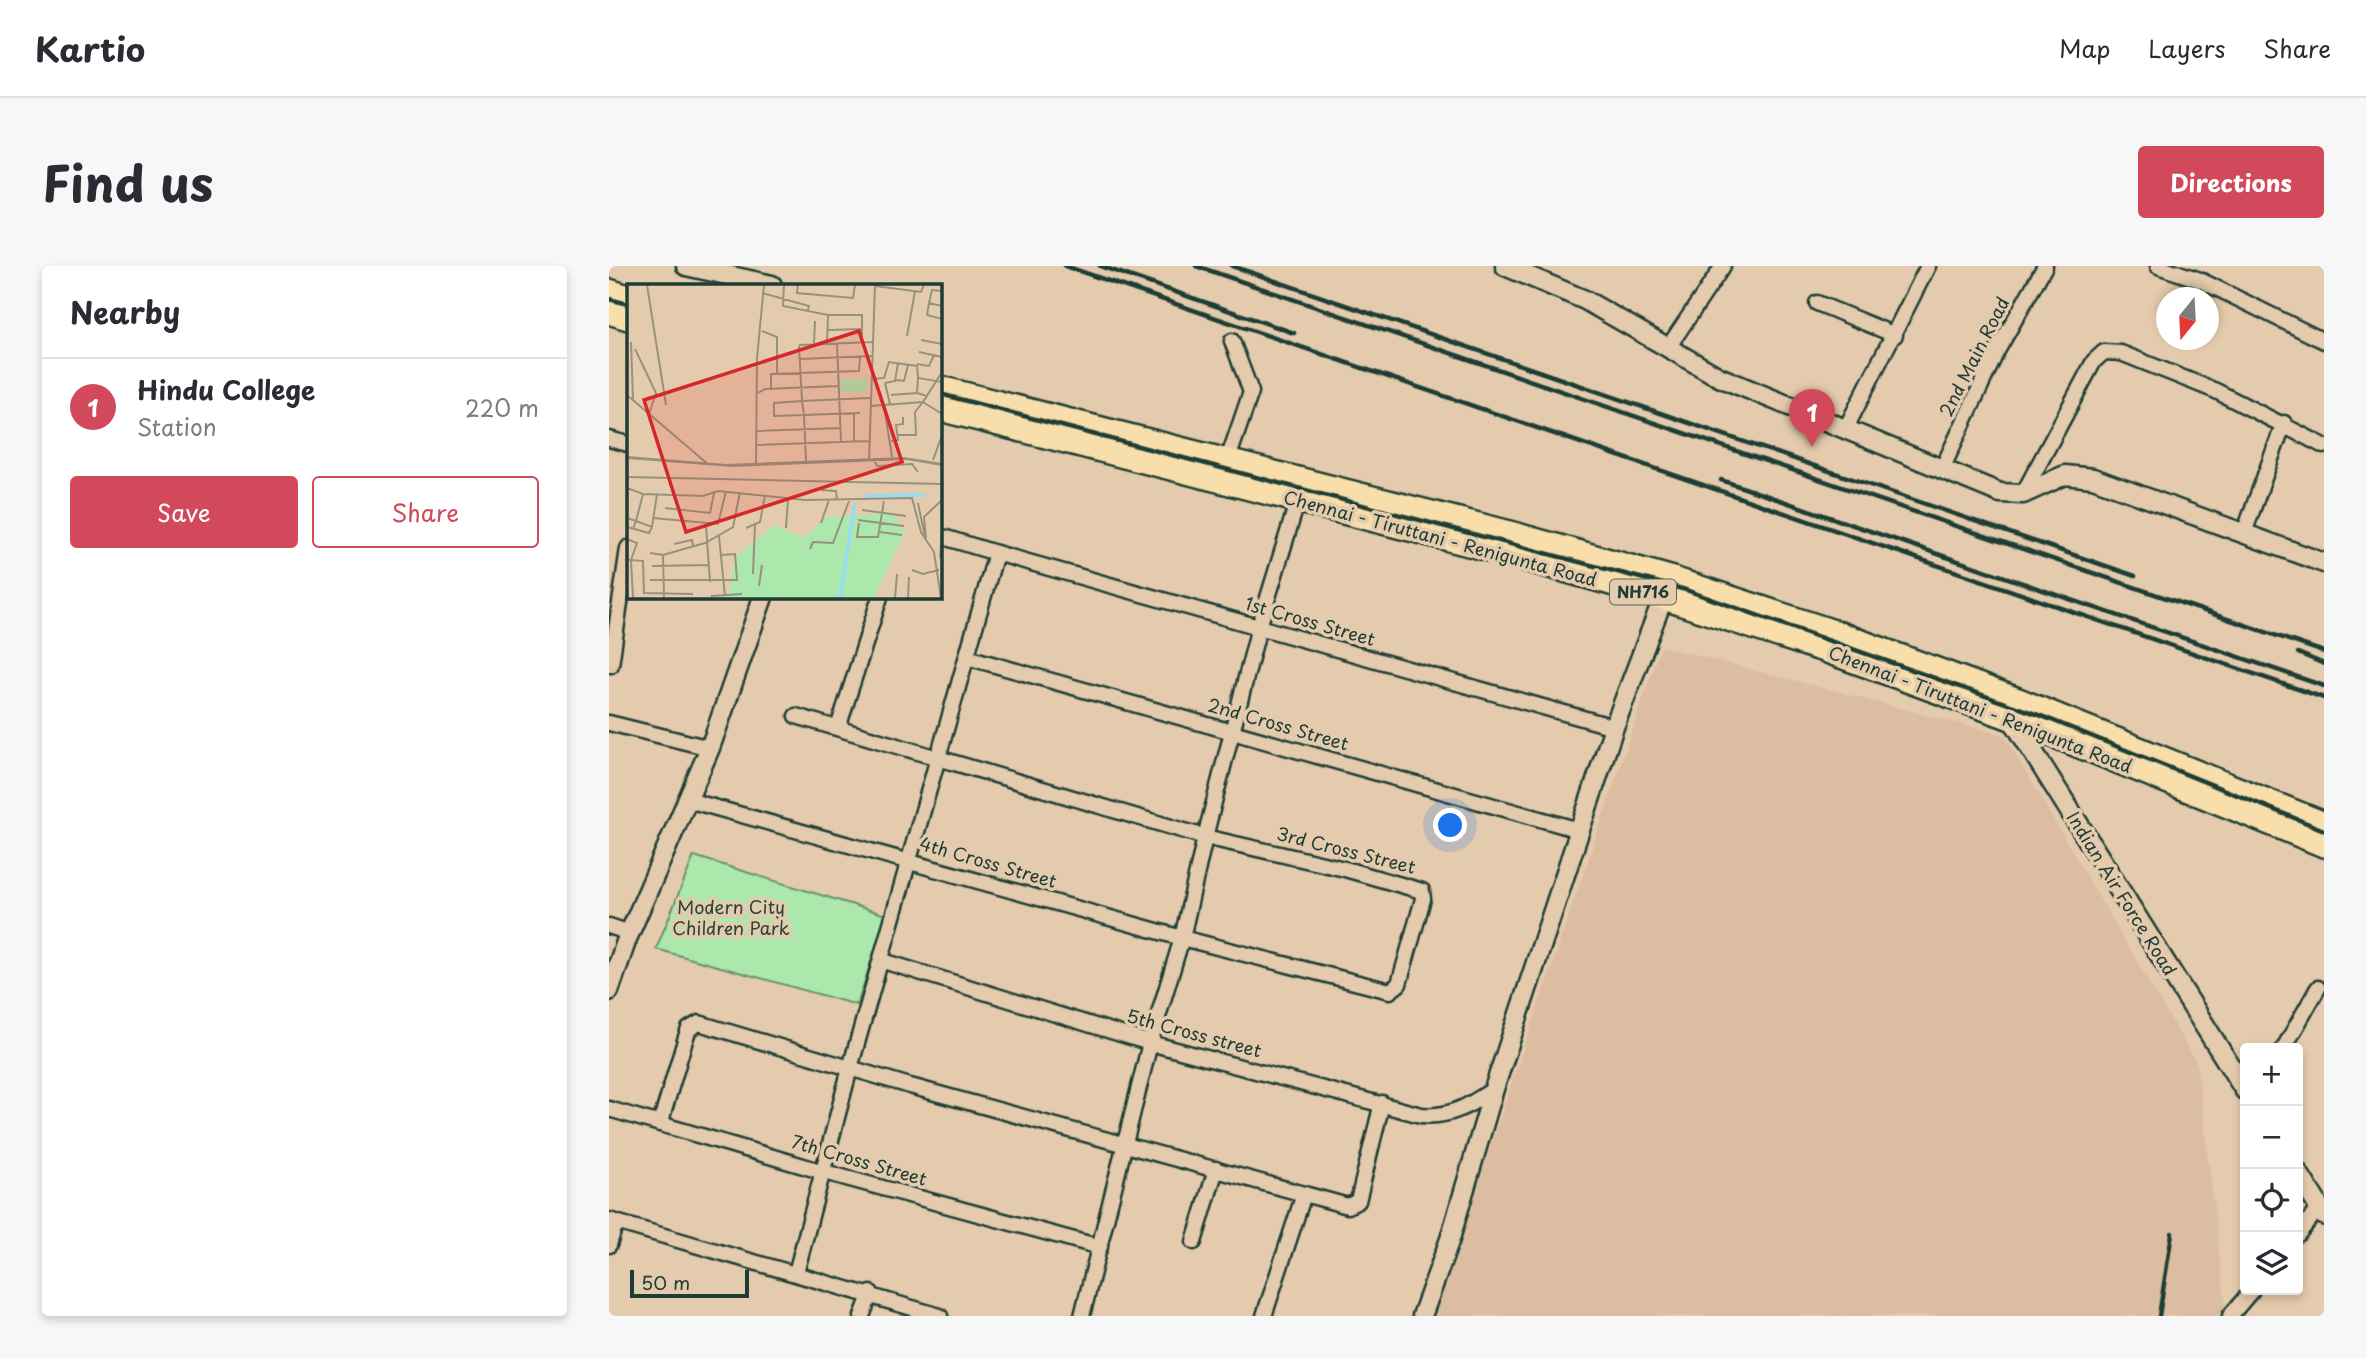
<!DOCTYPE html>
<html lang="en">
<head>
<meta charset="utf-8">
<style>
	:root { --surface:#fff; --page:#f7f7f7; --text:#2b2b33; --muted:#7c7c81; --line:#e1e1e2; --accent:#d1495b }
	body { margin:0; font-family:"Playpen Sans",sans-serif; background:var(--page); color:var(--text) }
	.controls { position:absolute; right:21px; bottom:21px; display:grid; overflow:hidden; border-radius:7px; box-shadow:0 4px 10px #0003 }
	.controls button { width:63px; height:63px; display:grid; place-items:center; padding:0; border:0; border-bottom:2px solid var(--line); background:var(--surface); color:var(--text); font:35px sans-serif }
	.compass { position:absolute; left:1547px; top:21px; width:63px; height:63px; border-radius:50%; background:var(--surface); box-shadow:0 4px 10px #0003; rotate:198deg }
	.scale { position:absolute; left:21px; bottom:18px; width:119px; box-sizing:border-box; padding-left:7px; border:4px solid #1f3d34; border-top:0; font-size:19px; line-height:24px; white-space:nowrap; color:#1f3d34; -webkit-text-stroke:5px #e5cbad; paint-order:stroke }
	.you { position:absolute; left:842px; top:560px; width:24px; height:24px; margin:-18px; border:5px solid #fff; border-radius:50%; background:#1a73e8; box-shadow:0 0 0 10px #1a73e833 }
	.badge { display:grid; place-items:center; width:46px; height:46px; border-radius:50%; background:var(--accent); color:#fff; font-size:23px; font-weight:700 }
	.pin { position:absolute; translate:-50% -58px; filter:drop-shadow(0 2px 4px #0008) }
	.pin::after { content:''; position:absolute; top:37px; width:24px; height:21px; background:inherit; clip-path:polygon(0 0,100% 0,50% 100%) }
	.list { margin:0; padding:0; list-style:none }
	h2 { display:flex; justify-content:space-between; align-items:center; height:91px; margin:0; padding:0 28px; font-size:30px }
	h2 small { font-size:23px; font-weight:400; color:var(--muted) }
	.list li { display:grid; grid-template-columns:46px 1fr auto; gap:21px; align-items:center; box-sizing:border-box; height:98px; padding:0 28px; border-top:2px solid var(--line) }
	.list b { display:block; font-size:26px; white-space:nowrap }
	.list p { margin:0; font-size:23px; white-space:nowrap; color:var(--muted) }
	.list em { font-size:23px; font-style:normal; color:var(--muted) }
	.actions { display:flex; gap:14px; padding:21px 28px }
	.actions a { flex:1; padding:16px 0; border:2px solid var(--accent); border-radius:7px; text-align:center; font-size:24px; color:var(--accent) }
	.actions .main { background:var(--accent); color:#fff }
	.icon { flex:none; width:38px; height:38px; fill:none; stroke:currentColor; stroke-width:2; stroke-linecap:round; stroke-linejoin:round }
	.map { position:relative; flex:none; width:1715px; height:1050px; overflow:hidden; border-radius:7px }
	header { display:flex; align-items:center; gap:42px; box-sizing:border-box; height:98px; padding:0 35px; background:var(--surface); border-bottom:2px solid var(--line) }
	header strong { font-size:33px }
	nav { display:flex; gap:38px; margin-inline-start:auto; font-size:24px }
	.intro { display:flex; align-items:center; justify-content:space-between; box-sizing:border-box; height:168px; padding:0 42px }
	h1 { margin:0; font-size:49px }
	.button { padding:18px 32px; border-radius:7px; background:var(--accent); color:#fff; font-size:24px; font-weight:700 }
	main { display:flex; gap:42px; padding:0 42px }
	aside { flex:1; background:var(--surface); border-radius:7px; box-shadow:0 4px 10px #0003 }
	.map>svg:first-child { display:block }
</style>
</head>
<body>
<header>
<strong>Kartio</strong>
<nav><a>Map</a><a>Layers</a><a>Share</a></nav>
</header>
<div class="intro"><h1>Find us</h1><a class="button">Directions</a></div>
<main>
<aside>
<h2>Nearby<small></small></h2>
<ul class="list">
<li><span class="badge">1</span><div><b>Hindu College</b><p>Station</p></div><em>220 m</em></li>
</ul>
<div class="actions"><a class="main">Save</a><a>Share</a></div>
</aside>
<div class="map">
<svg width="1715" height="1050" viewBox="0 0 1715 1050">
	<rect width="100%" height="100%" fill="#e5cbad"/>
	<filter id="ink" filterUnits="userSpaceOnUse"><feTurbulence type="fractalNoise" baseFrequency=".0143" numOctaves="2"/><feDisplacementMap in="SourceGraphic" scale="14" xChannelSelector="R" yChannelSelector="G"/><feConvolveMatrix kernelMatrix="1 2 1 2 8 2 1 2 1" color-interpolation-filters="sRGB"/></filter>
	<g filter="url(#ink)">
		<polygon fill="#dcbda1" points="1052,380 1395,469 1588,798 1618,1050 823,1050"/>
		<polygon fill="#ace7ac" stroke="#669270" stroke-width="2" points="85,590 277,649 248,739 47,683"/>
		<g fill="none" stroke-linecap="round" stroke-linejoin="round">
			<defs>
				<g id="minor">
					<polyline points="1549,0 1591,14 1715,75"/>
					<polyline points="1208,37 1286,69"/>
					<polyline points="1058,83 1114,0"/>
					<polyline points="1237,162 1319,0"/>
					<polyline points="0,173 19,178"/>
					<polyline points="618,196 642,126 623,75"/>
					<polyline points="1334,201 1388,85 1436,0"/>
					<polyline points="1414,228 1485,95 1495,86 1512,87 1607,125 1715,180"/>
					<polyline points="1635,267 1675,157"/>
					<polyline points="387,287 1005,461"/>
					<polyline points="358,391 970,564"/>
					<polyline points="2,399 19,282"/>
					<polyline points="187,450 596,571 650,361 691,227"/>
					<polyline points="0,457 101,482"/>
					<polyline points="229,462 271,331"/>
					<polyline points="79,534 573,672 781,725 790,718 814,633 813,625 736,603 596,571 573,672 541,777 473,1050"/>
					<polyline points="0,660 21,667"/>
					<path d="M274,695L541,777L812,849C842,852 861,839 885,823"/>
					<polyline points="1675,782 1709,722"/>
					<polyline points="0,843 215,906 491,981"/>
					<polyline points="51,858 77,771 80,763 90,757 301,820 739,940 749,935 773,837"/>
					<polyline points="0,954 331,1050"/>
					<polyline points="1689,968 1710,942"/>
					<polyline points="585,976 607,903"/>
					<polyline points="0,979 7,956"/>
					<polyline points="187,1007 241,802 387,287 331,270"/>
					<polyline points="253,1050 262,1027"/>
					<polyline points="655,1050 695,928"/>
					<polyline points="1621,1050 1643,1024"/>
				</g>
				<g id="tertiary">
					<polyline points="77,0 163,19"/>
					<polyline points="896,0 976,34 1110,111 1391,227 1414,228 1456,209 1484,212 1715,297"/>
					<polyline points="0,725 18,673 101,482 154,331"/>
					<polyline points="813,1050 841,973 885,823 1005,461 1058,322"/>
				</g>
				<g id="secondary">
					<polyline points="1399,446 1636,824"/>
					<polyline points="1689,907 1715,949"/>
				</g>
				<g id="trunk">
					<polyline points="0,25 19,31"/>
					<polyline points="0,46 19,52"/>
					<polyline points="331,122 901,267 1061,312 1228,367 1409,434 1715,558"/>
					<polyline points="331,143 895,287 1055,332 1221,386 1402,452 1715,579"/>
				</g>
			</defs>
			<use href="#minor" stroke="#1f3d34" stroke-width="19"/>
			<use href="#tertiary" stroke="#1f3d34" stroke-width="23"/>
			<use href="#secondary" stroke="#1f3d34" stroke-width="24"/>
			<use href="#trunk" stroke="#1f3d34" stroke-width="28"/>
			<use href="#minor" stroke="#e5cbad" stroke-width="14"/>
			<use href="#tertiary" stroke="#e5cbad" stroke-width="18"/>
			<use href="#secondary" stroke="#e5cbad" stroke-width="19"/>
			<use href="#trunk" stroke="#f8deab" stroke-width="23"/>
			<g stroke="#1f3d34" stroke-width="4.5">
				<polyline points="456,0 1715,432"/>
				<polyline points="491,0 685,67"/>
				<polyline points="587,0 1715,386"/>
				<polyline points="623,0 1526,310"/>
				<polyline points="0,33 19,38"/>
				<polyline points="331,128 1077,324 1430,449 1715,564"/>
				<polyline points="1112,214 1715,420"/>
				<polyline points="1689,387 1715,398"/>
				<polyline points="1550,1050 1563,967"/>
			</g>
		</g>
	</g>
	<g text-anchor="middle" stroke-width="7" stroke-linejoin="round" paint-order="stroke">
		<rect fill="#e5cbad" stroke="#5a6858" stroke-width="2" x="1001" y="313.5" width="66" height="25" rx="5"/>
		<g font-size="16" font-weight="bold" fill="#1f3d34">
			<text x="1034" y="332">NH716</text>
		</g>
		<g font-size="18" fill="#1f3d34" stroke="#e5cbad">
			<text transform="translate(1366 91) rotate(-63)" y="6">2nd Main Road</text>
			<text transform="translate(831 273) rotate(15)" y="6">Chennai - Tiruttani - Renigunta Road</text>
			<text transform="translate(701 356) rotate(16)" y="6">1st Cross Street</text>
			<text transform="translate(1371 444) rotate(21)" y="6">Chennai - Tiruttani - Renigunta Road</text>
			<text transform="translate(669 459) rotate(16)" y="6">2nd Cross Street</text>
			<text transform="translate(737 585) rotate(14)" y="6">3rd Cross Street</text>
			<text transform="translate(379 597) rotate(16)" y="6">4th Cross Street</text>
			<text transform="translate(1512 628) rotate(58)" y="6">Indian Air Force Road</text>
			<text transform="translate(585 768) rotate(15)" y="6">5th Cross street</text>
			<text transform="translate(250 895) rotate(16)" y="6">7th Cross Street</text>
		</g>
		<g font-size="18" fill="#26463a" stroke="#e5cbad">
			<text x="122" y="648">Modern City<tspan x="122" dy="21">Children Park</tspan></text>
		</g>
	</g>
	<g transform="translate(18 18)">
		<rect width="315" height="315" fill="#e5cbad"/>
		<path d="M241,94L240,108H213V96ZM265,229L278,247L247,314H80L102,310L108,273L148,241L176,254L200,233Z" fill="#ace7ac"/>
		<path fill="none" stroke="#95dcf6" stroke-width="3.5" d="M239,212L298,211M213,314L228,219"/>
		<path fill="none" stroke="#96927d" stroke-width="2" d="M20,1L39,121M157,1L156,22L201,31H235V59M171,1L170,9L226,14L228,1M248,2L294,8L297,1M315,7L305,6L302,19L315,22M135,9L182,22L181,26M302,19L300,31L315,35M201,46L235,45M135,47L150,53V89M280,52L288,7M294,56L315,60M4,58L6,115M187,59L188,37M200,60L201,31M210,60L214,158L242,157M8,65L29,109L22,130M292,68L315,73M173,75L245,72M290,80L302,82L307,71M291,94L290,109L300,112M245,95L257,94L262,78L290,82L291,94L315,98M269,96L277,97L281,81M258,99L268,97L271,79M258,99L263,120M144,105V90L232,87L233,73M131,109L138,105L212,102M0,111L82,181M264,111L290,109M243,114L175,117L147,119V132L177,131L175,117L172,63L173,61L246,58M243,122L296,118L315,88M258,128L265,173M227,130V158M130,147L214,144M271,151H289L288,128L296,118L315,130M264,157L271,156L269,141L276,140V133M130,161L214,158M0,173L99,181L277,174L315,180M0,174L106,182L280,175L315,181M242,176L248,1M247,176L250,182L285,180L291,188M306,176L315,151M179,177L177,131L233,129M129,180L130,74L137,1M0,193L315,200M0,204L16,210L76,212L91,207L178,216L285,214L294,248L307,268L314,314M194,206L209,207L210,216M291,219L298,253M38,224L83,229L87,209M235,226L279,232M0,234L9,237L16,210M26,234L91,240L99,207M231,236L277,242M194,239L202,216M232,239L230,253H251L257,217M79,242L83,298M0,243L22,249L25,243M119,244L133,238L138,211M159,244L161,215M6,245L9,237L25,243L30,210M253,248L275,251M92,252L98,312M299,254L297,233L315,216M0,255L10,259L4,276H0M47,260L65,256L66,262M183,265L186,258L206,259L222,217M23,269L36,271L78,259L106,243L113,208M36,271L37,314M313,274L315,247M25,282L81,281M285,286L296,290L312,286M126,290L128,240M23,296H110L108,270L94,271M132,302L135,281M84,312L115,310M6,314L4,276L16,277L17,309L66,310M268,314L270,290M281,314L282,293"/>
		<path fill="#d62828" fill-opacity="0.15" stroke="#d62828" stroke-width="3.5" d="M232,47L275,178L59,248L17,116Z"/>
		<rect width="315" height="315" fill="none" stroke="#1f3d34" stroke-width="3.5"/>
	</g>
</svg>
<div class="controls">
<button>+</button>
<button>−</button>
<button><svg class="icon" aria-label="locate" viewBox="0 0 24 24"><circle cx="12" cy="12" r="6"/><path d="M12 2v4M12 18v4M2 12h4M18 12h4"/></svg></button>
<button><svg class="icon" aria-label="layers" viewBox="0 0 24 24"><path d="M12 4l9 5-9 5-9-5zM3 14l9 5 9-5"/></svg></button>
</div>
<svg class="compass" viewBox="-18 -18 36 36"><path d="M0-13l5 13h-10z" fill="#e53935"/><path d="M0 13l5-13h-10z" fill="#7c7c81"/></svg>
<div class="scale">50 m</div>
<div class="you"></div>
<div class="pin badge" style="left:1203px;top:181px">1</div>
</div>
</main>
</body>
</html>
